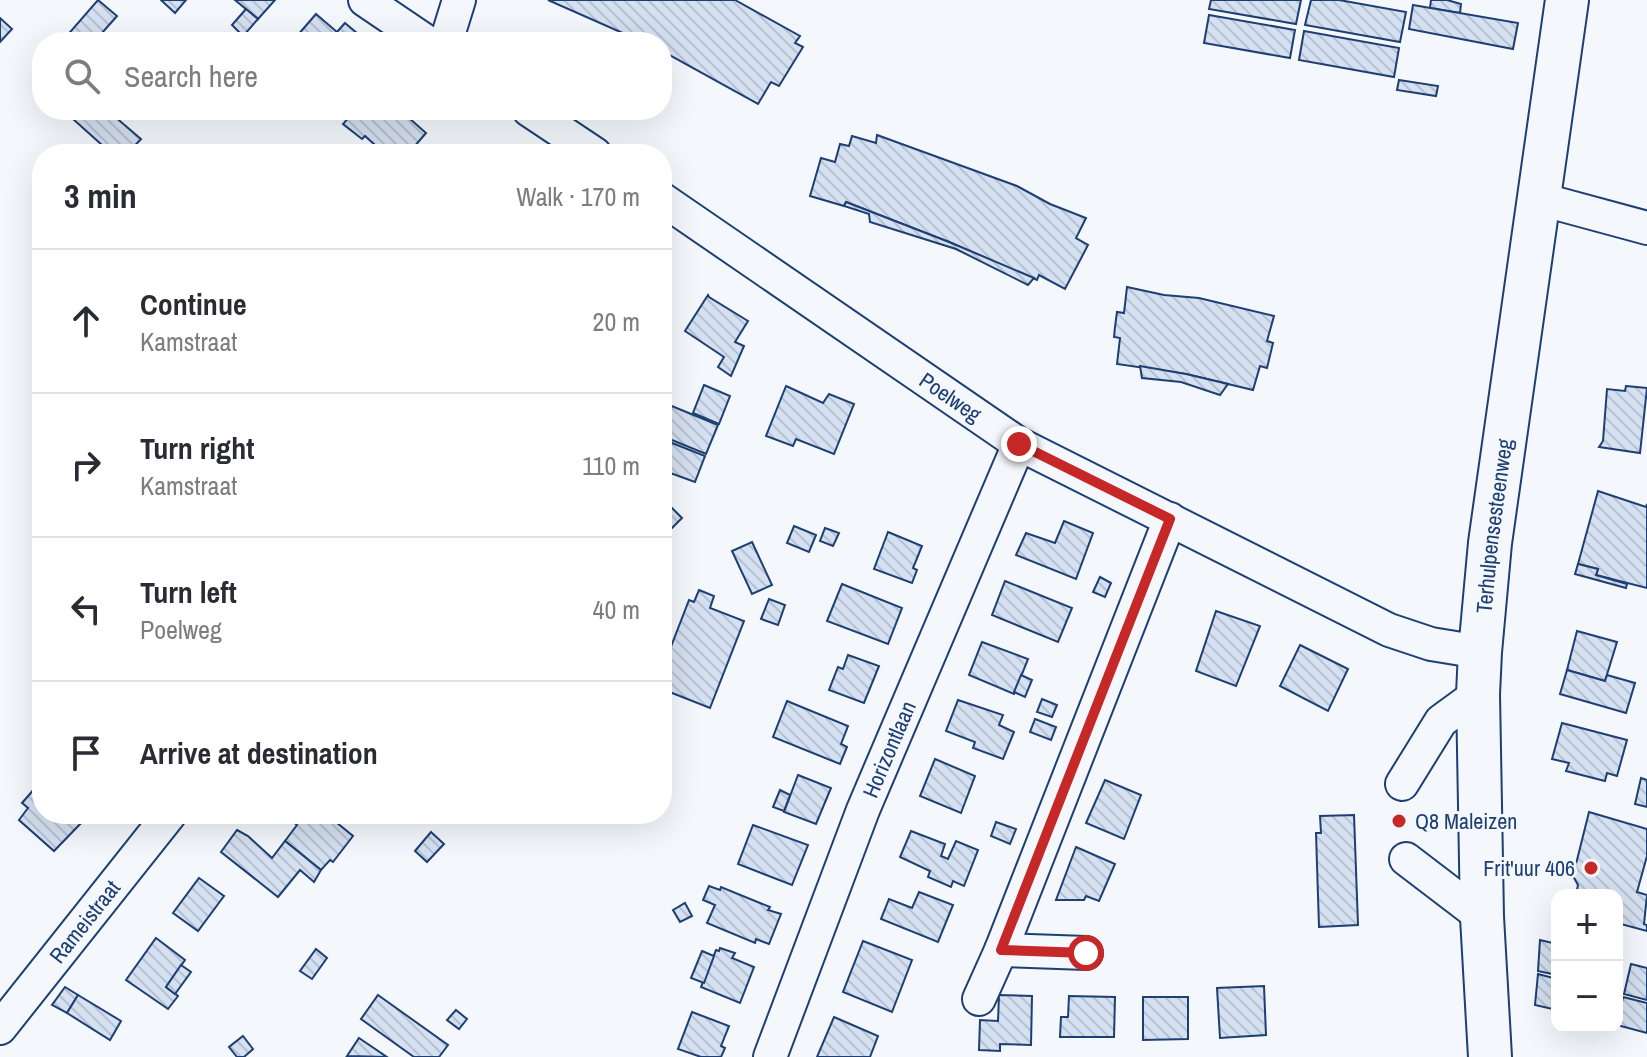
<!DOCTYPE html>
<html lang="en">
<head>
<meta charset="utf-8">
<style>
	:root { --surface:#fff; --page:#f7f7f7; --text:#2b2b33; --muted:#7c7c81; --line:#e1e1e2 }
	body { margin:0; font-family:"Archivo Narrow",sans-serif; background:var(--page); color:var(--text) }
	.controls { position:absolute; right:24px; bottom:24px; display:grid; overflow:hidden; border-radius:16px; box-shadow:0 8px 32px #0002 }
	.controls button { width:72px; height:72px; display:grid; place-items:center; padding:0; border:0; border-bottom:2px solid var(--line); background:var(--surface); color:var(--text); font:40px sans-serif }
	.stop { position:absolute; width:24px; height:24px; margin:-18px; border:6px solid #c62828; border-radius:50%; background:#fff }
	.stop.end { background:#c62828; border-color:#fff; box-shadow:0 2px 8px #0008 }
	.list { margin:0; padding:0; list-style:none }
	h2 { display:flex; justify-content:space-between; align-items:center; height:104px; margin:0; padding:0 32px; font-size:34px }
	h2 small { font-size:26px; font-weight:400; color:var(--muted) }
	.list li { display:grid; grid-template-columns:52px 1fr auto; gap:24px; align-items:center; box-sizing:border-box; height:144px; padding:0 32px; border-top:2px solid var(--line) }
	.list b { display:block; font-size:30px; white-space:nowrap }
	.list p { margin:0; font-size:26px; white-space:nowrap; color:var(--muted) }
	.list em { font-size:26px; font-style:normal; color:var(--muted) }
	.icon { flex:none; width:44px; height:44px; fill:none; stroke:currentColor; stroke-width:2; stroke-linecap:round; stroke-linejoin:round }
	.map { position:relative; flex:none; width:1647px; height:1057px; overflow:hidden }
	.search { position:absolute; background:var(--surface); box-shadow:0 8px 32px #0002; left:32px; top:32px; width:640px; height:88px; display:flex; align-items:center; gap:20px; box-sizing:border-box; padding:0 28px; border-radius:32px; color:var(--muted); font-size:30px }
	.panel { position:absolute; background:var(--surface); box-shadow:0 8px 32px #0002; left:32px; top:144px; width:640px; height:680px; border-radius:32px }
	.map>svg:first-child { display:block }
</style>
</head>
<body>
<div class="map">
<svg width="1647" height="1057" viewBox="0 0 1647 1057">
	<defs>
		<pattern id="building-back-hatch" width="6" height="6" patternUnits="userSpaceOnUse" patternTransform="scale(2)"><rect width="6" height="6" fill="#d5e0f0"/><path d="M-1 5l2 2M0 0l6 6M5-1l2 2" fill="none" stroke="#b6c1d1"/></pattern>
	</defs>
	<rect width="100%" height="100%" fill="#f4f7fb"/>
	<g fill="url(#building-back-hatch)" stroke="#1d3f73" stroke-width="2">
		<polygon points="98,0 117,16 94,42 68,42 64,39"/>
		<polygon points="161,0 186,0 175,13"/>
		<polygon points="235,0 275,0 258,19"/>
		<polygon points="548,0 735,0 800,36 795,43 803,47 779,86 771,82 758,104 662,51 662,42 643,42"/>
		<polygon points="1211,0 1301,0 1296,24 1209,9"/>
		<polygon points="1311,0 1339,0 1406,12 1400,42 1305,25"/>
		<polygon points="1431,0 1447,0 1461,4 1460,13 1430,8"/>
		<polygon points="1413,5 1518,23 1513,49 1409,29"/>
		<polygon points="246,9 258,19 238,42 229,42 239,32 232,25"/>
		<polygon points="316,14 337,32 328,42 304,42 297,36"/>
		<polygon points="1209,15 1295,30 1290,58 1204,43"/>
		<polygon points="0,18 12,29 0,42"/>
		<polygon points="345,23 365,40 366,42 328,42"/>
		<polygon points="1304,31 1399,48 1394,77 1299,60"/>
		<polygon points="1399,80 1438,86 1436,96 1397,90"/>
		<polygon points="63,110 107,110 141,139 127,154 112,154"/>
		<polygon points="355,110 400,110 426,133 408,154 385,154 365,136 362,139 343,124"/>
		<polygon points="877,135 1017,186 1050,204 1086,218 1076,238 1088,245 1065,289 1039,275 1037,280 949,242 846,202 844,206 810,196 821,158 835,162 840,144 849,146 852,136 876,143"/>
		<polygon points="846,202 949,242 1034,278 1028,285 956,249 870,222 869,214 844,206"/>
		<polygon points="1127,287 1164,295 1199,298 1274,316 1267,341 1273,343 1267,368 1260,366 1253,390 1186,374 1117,364 1120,338 1114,337 1115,327 1117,312 1124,313"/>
		<polygon points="708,295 709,297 748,321 735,342 744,346 731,376 718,367 724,357 685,331"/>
		<polygon points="1140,366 1186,374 1228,384 1220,395 1181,382 1142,378"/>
		<polygon points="704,385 730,396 719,424 693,413"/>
		<polygon points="786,386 823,403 829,394 854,404 834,454 796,439 793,446 766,436"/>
		<polygon points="1626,386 1647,388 1640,453 1599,447 1603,441 1607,389 1625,391"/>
		<polygon points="662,402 718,425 706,454 662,436"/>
		<polygon points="662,439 705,456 695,482 662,470"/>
		<polygon points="1598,491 1646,507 1647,504 1647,588 1596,575 1598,569 1578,564"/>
		<polygon points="662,498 682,518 662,538"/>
		<polygon points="1064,521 1093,533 1076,579 1016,555 1026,533 1055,543"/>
		<polygon points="794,526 816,535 809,552 787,543"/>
		<polygon points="825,528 839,533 833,546 820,541"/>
		<polygon points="888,532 922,546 913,568 917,570 912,583 874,569"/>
		<polygon points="752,542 772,585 752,594 732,551"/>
		<polygon points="1578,564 1598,569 1596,575 1627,584 1626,588 1575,574"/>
		<polygon points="1100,577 1111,583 1105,597 1093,592"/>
		<polygon points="1005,581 1072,608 1058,642 992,615"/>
		<polygon points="842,584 902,608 888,644 827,621"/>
		<polygon points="699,590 714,596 710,608 744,621 710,708 662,689 662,670 689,600 694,602"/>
		<polygon points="769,599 785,605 778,625 761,619"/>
		<polygon points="1216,611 1260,626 1236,686 1196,671"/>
		<polygon points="1577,631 1617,642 1605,681 1567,670"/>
		<polygon points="982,642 1028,659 1014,694 969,675"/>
		<polygon points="1300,645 1348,669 1328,711 1280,686"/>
		<polygon points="848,655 879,666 864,703 829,690 838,667 843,669"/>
		<polygon points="1567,670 1605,681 1607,675 1635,683 1626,713 1560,694"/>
		<polygon points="1021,675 1032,680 1025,697 1014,692"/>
		<polygon points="1042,699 1057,705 1052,717 1037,712"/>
		<polygon points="958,700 1003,715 999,725 1014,732 1003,759 973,748 975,742 946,731"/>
		<polygon points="787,701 848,726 841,744 847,747 840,764 773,737"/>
		<polygon points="1035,719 1056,727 1051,740 1030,732"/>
		<polygon points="1562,723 1627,740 1617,776 1607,773 1605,781 1566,771 1569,763 1552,759"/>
		<polygon points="935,759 975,776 961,813 920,796"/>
		<polygon points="798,775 831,788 816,824 784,812"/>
		<polygon points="1641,778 1647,780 1647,807 1635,804"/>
		<polygon points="42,780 42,814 79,814 85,819 54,851 19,820 28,808 22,803"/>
		<polygon points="1105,780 1141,795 1124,839 1086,823"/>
		<polygon points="780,790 790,795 784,811 773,807"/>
		<polygon points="1589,812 1647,829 1647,856 1637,892 1647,895 1644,924 1647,925 1647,931 1617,923 1617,895 1576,895 1578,885 1573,876"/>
		<polygon points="283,814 326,814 353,836 333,862 330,860 321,870 285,841 297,825"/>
		<polygon points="1354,815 1358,925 1319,927 1316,833 1321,833 1320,816"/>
		<polygon points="996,822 1016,829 1010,844 991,836"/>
		<polygon points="753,825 808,845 792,885 738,864"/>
		<polygon points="237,830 248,836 272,858 285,841 321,870 314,882 300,870 278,897 221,852"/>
		<polygon points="911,831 945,844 941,856 948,859 956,841 978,850 964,886 953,881 951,887 928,877 930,871 900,857"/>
		<polygon points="431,832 444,844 427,862 415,851"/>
		<polygon points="1076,847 1115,864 1099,901 1086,896 1084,900 1056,900"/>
		<polygon points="199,878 224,896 198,931 173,913"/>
		<polygon points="709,886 720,890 721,887 770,907 768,910 781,914 769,944 756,939 755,943 707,923 715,905 703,900"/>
		<polygon points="919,892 953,905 938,942 881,919 889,899 912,908"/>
		<polygon points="685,903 692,916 680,922 673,910"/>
		<polygon points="156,938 185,960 166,987 178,996 168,1009 126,980"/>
		<polygon points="1540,940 1557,944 1557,975 1538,971"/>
		<polygon points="863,941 912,960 892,1012 843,992"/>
		<polygon points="720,948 735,953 732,958 754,967 740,1003 701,987 716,950 719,951"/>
		<polygon points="316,949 327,958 312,979 300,971"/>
		<polygon points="702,951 714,956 704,983 691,978"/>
		<polygon points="1631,964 1647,968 1647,1000 1624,994"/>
		<polygon points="181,965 191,972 175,994 166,987"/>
		<polygon points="1538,974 1557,979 1557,1010 1535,1005"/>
		<polygon points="1264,986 1266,1035 1220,1038 1217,988"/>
		<polygon points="65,987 78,995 67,1013 52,1005"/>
		<polygon points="78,995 121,1021 110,1040 67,1013"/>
		<polygon points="378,995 448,1045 439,1057 414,1057 361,1019"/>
		<polygon points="999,995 1032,996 1031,1045 1000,1044 1000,1051 979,1050 980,1020 998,1021"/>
		<polygon points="1069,996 1115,997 1114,1037 1060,1037 1061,1017 1068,1017"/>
		<polygon points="1143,997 1188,997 1188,1039 1143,1040"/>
		<polygon points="1623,997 1647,1003 1647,1033 1617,1025"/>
		<polygon points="456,1010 467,1019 459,1029 447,1020"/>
		<polygon points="692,1012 729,1026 721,1046 725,1048 721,1057 701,1057 678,1049"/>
		<polygon points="834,1017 878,1036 870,1057 817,1057"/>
		<polygon points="243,1036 253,1049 244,1057 237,1057 229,1047"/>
		<polygon points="359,1038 387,1057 347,1056"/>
	</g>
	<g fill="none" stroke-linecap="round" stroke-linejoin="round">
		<defs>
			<g id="minor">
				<polyline points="365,0 427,42"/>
				<polyline points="446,42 459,0"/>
				<polyline points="529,110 595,154"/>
				<path id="s1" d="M662,199L1019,444L1389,630L1431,644L1480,652"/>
				<polyline points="1540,199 1647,228"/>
				<polyline points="1402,784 1441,721 1478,694"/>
				<polyline points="1406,859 1482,917"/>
				<polyline points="1001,950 1086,953"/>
				<polyline points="979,999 1001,950 1170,519"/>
				<path id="s2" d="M0,1028L170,814"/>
				<path id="s3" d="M770,1057L863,810L1019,444"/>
			</g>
			<g id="major">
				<path id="s4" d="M1490,1057L1482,917L1478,694L1480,652L1490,543L1567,0"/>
			</g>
		</defs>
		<use href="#minor" stroke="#1d3f73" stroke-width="36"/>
		<use href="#major" stroke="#1d3f73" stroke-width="46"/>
		<use href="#minor" stroke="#f4f7fb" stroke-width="32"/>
		<use href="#major" stroke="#f4f7fb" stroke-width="42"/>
	</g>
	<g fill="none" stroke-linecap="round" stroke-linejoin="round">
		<polyline stroke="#c62828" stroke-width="10" points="1019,444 1170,519 1001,950 1086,953"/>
	</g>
	<g fill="#c62828" stroke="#f4f7fb" stroke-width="3">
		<circle cx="1399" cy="821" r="8"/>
		<circle cx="1591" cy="868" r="8"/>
	</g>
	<g text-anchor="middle" stroke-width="6" stroke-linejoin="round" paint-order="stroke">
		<g font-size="22" fill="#1d3f73" stroke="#f4f7fb">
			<text dy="8" stroke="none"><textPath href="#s1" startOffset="350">Poelweg</textPath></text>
			<text dy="8" stroke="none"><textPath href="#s4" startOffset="532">Terhulpensesteenweg</textPath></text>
			<text dy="8" stroke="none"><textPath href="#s3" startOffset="330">Horizontlaan</textPath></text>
			<text dy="8" stroke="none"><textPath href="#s2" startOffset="136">Rameistraat</textPath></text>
		</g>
		<g font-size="22" fill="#1d3f73" stroke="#f4f7fb" text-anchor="start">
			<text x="1415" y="829">Q8 Maleizen</text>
			<text x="1575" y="876" text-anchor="end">Frit'uur 406</text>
		</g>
	</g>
</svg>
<div class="controls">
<button>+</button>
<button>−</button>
</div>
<div class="stop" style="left:1086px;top:953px"></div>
<div class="stop end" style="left:1019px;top:444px"></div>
<div class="search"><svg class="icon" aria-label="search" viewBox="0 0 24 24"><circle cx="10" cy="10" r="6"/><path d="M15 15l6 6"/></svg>Search here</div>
<section class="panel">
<h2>3 min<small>Walk · 170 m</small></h2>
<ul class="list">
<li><svg class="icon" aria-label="ahead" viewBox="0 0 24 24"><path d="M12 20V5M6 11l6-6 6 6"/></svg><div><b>Continue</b><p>Kamstraat</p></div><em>20 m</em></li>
<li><svg class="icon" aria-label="right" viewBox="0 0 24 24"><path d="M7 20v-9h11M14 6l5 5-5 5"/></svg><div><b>Turn right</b><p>Kamstraat</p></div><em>110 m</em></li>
<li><svg class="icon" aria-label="left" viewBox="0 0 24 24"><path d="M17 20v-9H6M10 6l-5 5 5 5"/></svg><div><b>Turn left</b><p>Poelweg</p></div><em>40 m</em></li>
<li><svg class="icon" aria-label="arrive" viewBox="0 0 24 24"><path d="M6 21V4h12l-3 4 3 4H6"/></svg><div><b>Arrive at destination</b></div></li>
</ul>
</section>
</div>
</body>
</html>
